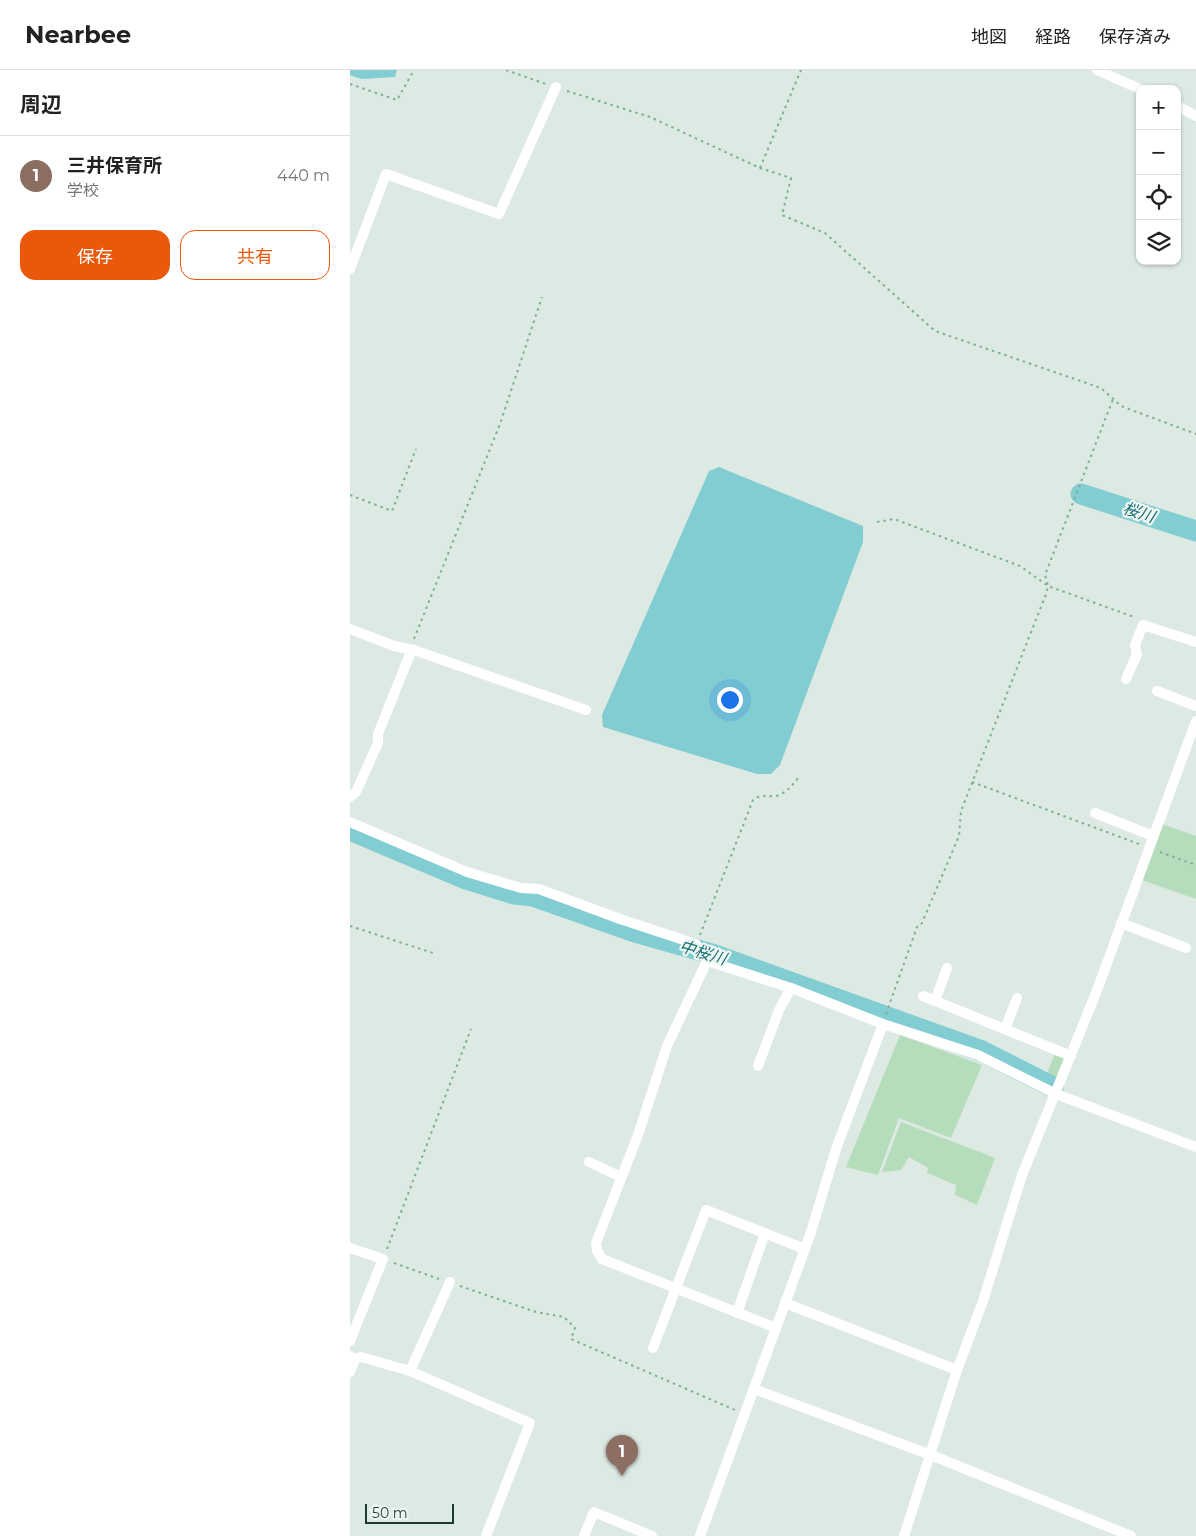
<!DOCTYPE html>
<html lang="ja">
<head>
<meta charset="utf-8">
<style>
	:root { --surface:#fff; --page:#f2f2f2; --text:#222; --muted:#767676; --line:#e0e0e0; --accent:#ea580c }
	body { margin:0; font-family:Montserrat,"Noto Sans JP",sans-serif; background:var(--page); color:var(--text) }
	.controls { position:absolute; right:15px; top:15px; display:grid; overflow:hidden; border-radius:10px; box-shadow:0 1px 4px #0004 }
	.controls button { width:45px; height:45px; display:grid; place-items:center; padding:0; border:0; border-bottom:1px solid var(--line); background:var(--surface); color:var(--text); font:25px sans-serif }
	.scale { position:absolute; left:15px; bottom:12px; width:89px; box-sizing:border-box; padding-left:5px; border:2px solid #1e392f; border-top:0; font-size:14px; line-height:18px; white-space:nowrap; color:#1e392f; -webkit-text-stroke:4px #edf6f1; paint-order:stroke }
	.you { position:absolute; left:379px; top:629px; width:18px; height:18px; margin:-12px; border:4px solid #fff; border-radius:50%; background:#1a73e8; box-shadow:0 0 0 8px #1a73e833 }
	.badge { display:grid; place-items:center; width:32px; height:32px; border-radius:50%; background:var(--accent); color:#fff; font-size:16px; font-weight:700 }
	.pin { position:absolute; translate:-50% -41px; filter:drop-shadow(0 1px 2px #0008) }
	.pin::after { content:''; position:absolute; top:26px; width:18px; height:15px; background:inherit; clip-path:polygon(0 0,100% 0,50% 100%) }
	.list { margin:0; padding:0; list-style:none }
	h2 { display:flex; justify-content:space-between; align-items:center; height:65px; margin:0; padding:0 20px; font-size:21px }
	h2 small { font-size:16px; font-weight:400; color:var(--muted) }
	.list li { display:grid; grid-template-columns:32px 1fr auto; gap:15px; align-items:center; box-sizing:border-box; height:80px; padding:0 20px; border-top:1px solid var(--line) }
	.list b { display:block; font-size:19px; white-space:nowrap }
	.list p { margin:0; font-size:16px; white-space:nowrap; color:var(--muted) }
	.list em { font-size:16px; font-style:normal; color:var(--muted) }
	.actions { display:flex; gap:10px; padding:15px 20px }
	.actions a { flex:1; padding:11px 0; border:1px solid var(--accent); border-radius:15px; text-align:center; font-size:18px; color:var(--accent) }
	.actions .main { background:var(--accent); color:#fff }
	.icon { flex:none; width:28px; height:28px; fill:none; stroke:currentColor; stroke-width:2; stroke-linecap:round; stroke-linejoin:round }
	.map { position:relative; flex:none; width:846px; height:1466px; overflow:hidden }
	header { display:flex; align-items:center; gap:30px; box-sizing:border-box; height:70px; padding:0 25px; background:var(--surface); border-bottom:1px solid var(--line) }
	header strong { font-size:24px }
	nav { display:flex; gap:28px; margin-inline-start:auto; font-size:18px }
	main { display:flex }
	aside { flex:1; background:var(--surface) }
	.map>svg:first-child { display:block }
</style>
</head>
<body>
<header>
<strong>Nearbee</strong>
<nav><a>地図</a><a>経路</a><a>保存済み</a></nav>
</header>
<main>
<aside>
<h2>周辺<small></small></h2>
<ul class="list">
<li><span class="badge" style="background:#8d6e63">1</span><div><b>三井保育所</b><p>学校</p></div><em>440 m</em></li>
</ul>
<div class="actions"><a class="main">保存</a><a>共有</a></div>
</aside>
<div class="map">
<svg width="846" height="1466" viewBox="0 0 846 1466">
	<rect width="100%" height="100%" fill="#dde9e3"/>
	<g fill="#b5dcbb">
		<polygon points="812,754 846,766 846,829 792,810"/>
		<polygon points="550,965 632,995 601,1068 549,1048 528,1105 496,1097"/>
		<polygon points="705,984 717,989 706,1013 695,1008"/>
		<polygon points="551,1052 645,1088 627,1135 605,1125 606,1115 577,1103 578,1098 559,1087 551,1100 532,1102"/>
	</g>
	<g fill="#82cdd1">
		<polygon points="0,0 47,0 45,7 11,9 0,5"/>
		<polygon points="369,397 513,456 513,472 430,695 421,704 407,704 253,657 252,645 359,401"/>
	</g>
	<g fill="none" stroke-linecap="round" stroke-linejoin="round">
		<g stroke="#82cdd1" stroke-width="21">
			<polyline points="731,424 846,461"/>
			<polyline points="0,760 116,809 164,824 183,826 288,863 362,884 632,981 703,1017"/>
		</g>
		<g stroke="#7cae99" stroke-width="2" stroke-dasharray="2.5 4" stroke-linecap="butt">
			<polyline points="156,0 196,14"/>
			<polyline points="0,14 47,30 64,0"/>
			<polyline points="217,21 300,47 410,98 441,108 432,145 475,163 585,261 751,318 771,336 846,364"/>
			<polyline points="410,98 451,0"/>
			<polyline points="0,425 42,441 66,379"/>
			<polyline points="527,452 544,449 670,496 698,516 784,547"/>
			<polyline points="64,569 150,354 192,227"/>
			<polyline points="622,712 789,774"/>
			<polyline points="810,782 846,795"/>
			<polyline points="0,856 83,883"/>
			<path d="M350,865L403,730C410,724 418,727 426,726C436,723 442,716 448,708"/>
			<polyline points="536,944 567,857 571,855 609,766 611,741 696,524 698,516 695,505 763,329"/>
			<polyline points="37,1179 121,959"/>
			<polyline points="44,1193 89,1209"/>
			<polyline points="110,1216 186,1242 214,1247 225,1258 221,1269 385,1340"/>
		</g>
		<g stroke="#fff" stroke-width="10">
			<polyline points="747,0 790,19"/>
			<polyline points="827,36 846,46"/>
			<polyline points="0,199 36,104 149,144 206,17"/>
			<polyline points="0,559 44,576 64,580 236,640"/>
			<polyline points="776,609 787,584 785,575 793,555 846,572"/>
			<polyline points="807,621 846,636"/>
			<polyline points="0,727 6,722 28,673 28,664 60,584 59,579"/>
			<polyline points="745,743 803,766"/>
			<polyline points="0,752 117,802 171,818 189,819 270,849 346,874 357,891 441,918 533,954 628,985 706,1024 846,1077"/>
			<polyline points="771,853 836,878"/>
			<polyline points="357,891 317,976 288,1065 246,1173 247,1181 252,1189 426,1258"/>
			<polyline points="573,926 721,986"/>
			<polyline points="585,931 597,898"/>
			<polyline points="655,959 667,928"/>
			<polyline points="408,996 429,940 441,918"/>
			<polyline points="239,1092 271,1107"/>
			<polyline points="0,1178 33,1189 0,1271"/>
			<polyline points="435,1233 607,1300"/>
			<polyline points="387,1243 415,1163"/>
			<polyline points="303,1278 356,1140 455,1179"/>
			<polyline points="5,1289 11,1287 60,1301 180,1353 136,1466"/>
			<polyline points="60,1301 100,1212"/>
			<polyline points="0,1302 5,1289 0,1286"/>
			<polyline points="404,1319 581,1385 781,1466"/>
			<polyline points="234,1466 244,1442 302,1466"/>
			<polyline points="350,1466 460,1165 487,1076 533,954"/>
			<polyline points="554,1466 607,1300 633,1231 672,1105 746,923 846,651"/>
		</g>
	</g>
	<g text-anchor="middle" stroke-width="4.5" stroke-linejoin="round" paint-order="stroke">
		<g font-size="16" font-style="italic" fill="#186f75" stroke="#edf6f1">
			<text transform="translate(789 442) rotate(18)" y="6">桜川</text>
			<text transform="translate(353 882) rotate(17)" y="6">中桜川</text>
		</g>
	</g>
</svg>
<div class="controls">
<button>+</button>
<button>−</button>
<button><svg class="icon" aria-label="locate" viewBox="0 0 24 24"><circle cx="12" cy="12" r="6"/><path d="M12 2v4M12 18v4M2 12h4M18 12h4"/></svg></button>
<button><svg class="icon" aria-label="layers" viewBox="0 0 24 24"><path d="M12 4l9 5-9 5-9-5zM3 14l9 5 9-5"/></svg></button>
</div>
<div class="scale">50 m</div>
<div class="you"></div>
<div class="pin badge" style="left:272px;top:1406px;background:#8d6e63">1</div>
</div>
</main>
</body>
</html>
